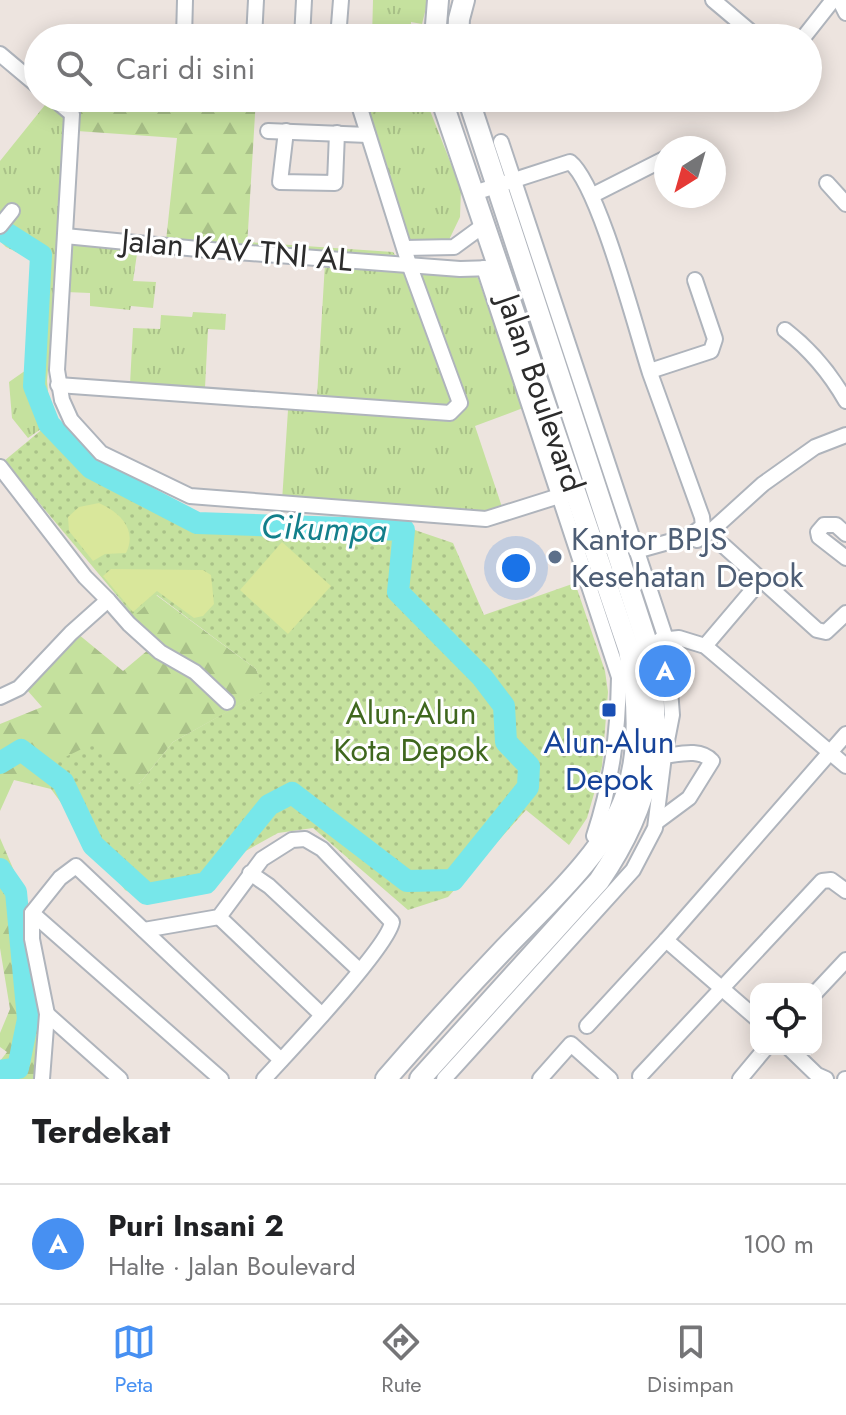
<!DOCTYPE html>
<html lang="id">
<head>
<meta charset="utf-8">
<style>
	:root { --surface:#fff; --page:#f6f6f6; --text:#202124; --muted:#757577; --line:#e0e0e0; --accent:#4790f2 }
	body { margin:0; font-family:Jost,sans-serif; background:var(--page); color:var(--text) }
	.controls { position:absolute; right:24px; bottom:24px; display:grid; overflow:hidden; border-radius:16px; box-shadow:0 4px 20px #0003 }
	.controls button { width:72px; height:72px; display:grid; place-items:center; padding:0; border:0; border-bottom:2px solid var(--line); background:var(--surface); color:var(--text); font:40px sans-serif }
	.compass { position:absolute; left:654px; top:136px; width:72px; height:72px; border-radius:50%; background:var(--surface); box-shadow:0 4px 20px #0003; rotate:217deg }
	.you { position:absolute; left:516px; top:568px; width:28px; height:28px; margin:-20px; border:6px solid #fff; border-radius:50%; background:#1a73e8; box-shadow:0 0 0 12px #1a73e833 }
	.badge { display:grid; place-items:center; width:52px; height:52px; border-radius:50%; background:var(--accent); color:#fff; font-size:26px; font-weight:700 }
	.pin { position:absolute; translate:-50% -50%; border:4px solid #fff; box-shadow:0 2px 8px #0006 }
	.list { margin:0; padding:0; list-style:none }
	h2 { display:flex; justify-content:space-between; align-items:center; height:104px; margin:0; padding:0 32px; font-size:34px }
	h2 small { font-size:26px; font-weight:400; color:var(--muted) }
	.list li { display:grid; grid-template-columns:52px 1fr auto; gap:24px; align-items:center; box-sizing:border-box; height:120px; padding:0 32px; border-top:2px solid var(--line) }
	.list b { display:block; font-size:30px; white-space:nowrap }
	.list p { margin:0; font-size:26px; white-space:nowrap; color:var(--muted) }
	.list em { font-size:26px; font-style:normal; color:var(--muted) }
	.icon { flex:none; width:44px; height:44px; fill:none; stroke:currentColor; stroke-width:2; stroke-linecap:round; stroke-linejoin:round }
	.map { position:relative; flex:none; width:846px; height:1079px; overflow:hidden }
	.search { position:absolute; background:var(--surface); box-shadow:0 4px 20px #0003; left:24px; right:24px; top:24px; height:88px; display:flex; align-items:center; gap:20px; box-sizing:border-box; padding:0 28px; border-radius:44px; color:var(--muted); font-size:30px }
	.sheet { height:224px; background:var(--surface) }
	nav { display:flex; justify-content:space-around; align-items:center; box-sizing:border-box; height:112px; border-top:2px solid var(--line); background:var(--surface); font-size:22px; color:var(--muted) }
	nav a { display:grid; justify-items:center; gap:4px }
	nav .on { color:var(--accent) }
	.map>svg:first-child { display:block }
</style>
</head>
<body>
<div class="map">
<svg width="846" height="1079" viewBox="0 0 846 1079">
	<defs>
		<pattern id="grass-tufts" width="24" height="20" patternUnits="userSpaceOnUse" patternTransform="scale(2)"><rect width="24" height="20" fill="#c5e19e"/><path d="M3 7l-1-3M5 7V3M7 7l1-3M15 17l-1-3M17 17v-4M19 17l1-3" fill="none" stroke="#a9c188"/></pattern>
		<pattern id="forest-firs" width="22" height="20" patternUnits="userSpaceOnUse" patternTransform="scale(2)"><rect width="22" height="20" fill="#c5e19e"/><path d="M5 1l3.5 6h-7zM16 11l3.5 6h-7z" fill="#a9c188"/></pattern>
		<pattern id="park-dots" width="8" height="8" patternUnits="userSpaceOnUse" patternTransform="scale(2)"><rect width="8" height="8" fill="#c5e19e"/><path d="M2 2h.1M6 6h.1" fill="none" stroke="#a9c188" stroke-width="1.8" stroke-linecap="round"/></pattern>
	</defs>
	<rect width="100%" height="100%" fill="#ede4df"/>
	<g fill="url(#grass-tufts)">
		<polygon points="373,0 428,0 422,24 411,22 411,38 372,38"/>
		<polygon points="364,98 425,98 461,189 460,217 448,242 408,242 362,100"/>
		<polygon points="49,100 61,111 69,128 47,381 51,422 28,438 12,418 9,382 29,368 31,259 6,247 0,241 0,161"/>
		<polygon points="71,241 138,247 133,281 156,282 153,308 131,306 130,310 90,306 90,293 66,292"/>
		<polygon points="247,242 393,252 395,255 394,258 247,247"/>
		<polygon points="325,263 467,272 478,278 523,408 475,426 502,507 486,513 282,501 289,395 317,397"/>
		<polygon points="193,312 226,314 225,330 208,329 205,388 130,384 133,328 160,329 161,315 192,317"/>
	</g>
	<g fill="url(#forest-firs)">
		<polygon points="80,98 256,98 247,247 166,241 177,138 77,131"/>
		<polygon points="156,595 256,669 265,691 173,742 139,784 53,763 51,789 14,780 0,811 0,724 42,707 27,690 78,634 123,671 148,650 111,608 120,600 134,615"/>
		<polygon points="0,838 18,880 42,1014 37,1079 0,1079 0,1061 7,1052 0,1047 0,1033 10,1009 0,948"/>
	</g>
	<polygon fill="url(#park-dots)" points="51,422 92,467 199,520 280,528 300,523 406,527 453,543 484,615 575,583 605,671 608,692 602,766 587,818 569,845 526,810 448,897 408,910 313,828 278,833 152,903 125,890 51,789 53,763 92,744 139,784 173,742 264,691 256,669 157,595 134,616 4,461"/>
	<g fill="#d9e79b">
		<path d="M99,503C119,512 138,529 126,553L105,554L93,561L69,531L68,517L79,507Z"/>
		<polygon points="282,542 331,586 288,634 240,590"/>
		<polygon points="111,569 203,570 211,575 214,604 203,616 194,618 157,591 133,612 103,576"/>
	</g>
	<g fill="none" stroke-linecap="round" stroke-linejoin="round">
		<g stroke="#77e7ea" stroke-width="22">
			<polyline points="0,229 41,255 34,386 49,424 91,468 197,523 404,530 398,592 482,677 504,706 506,742 529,766 528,787 453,880 407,881 292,793 269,805 206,883 147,894 93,845 63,782 21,750 0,763"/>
			<polyline points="0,869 16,892 28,1019 18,1068 0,1071"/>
		</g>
		<defs>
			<g id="minor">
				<polyline points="713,0 758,38"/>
				<polyline points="840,1 846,13"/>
				<polyline points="184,38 185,0"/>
				<polyline points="254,38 256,0"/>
				<polyline points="302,38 304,0"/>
				<polyline points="338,38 341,0"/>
				<polyline points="803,38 833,0"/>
				<polyline points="0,54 38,86"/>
				<polyline points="53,98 72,114 57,370 62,400 71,420 101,453 190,496 486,519 575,491"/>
				<polyline points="268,131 368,135"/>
				<polyline points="286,131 280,182 335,183 337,133"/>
				<polyline points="827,183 846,204"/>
				<path d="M474,193L570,162C599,185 636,330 650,373C667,421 685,469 702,517L703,526L690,536L636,551"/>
				<polyline points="593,195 666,158"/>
				<polyline points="0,226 12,211"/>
				<polyline points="65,236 198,249 460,269 494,268"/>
				<polyline points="405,248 454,247 484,225"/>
				<path d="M484,268L619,677C618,734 612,781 594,836"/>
				<path d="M785,330C811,350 830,373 846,401"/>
				<polyline points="650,371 711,351 715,339 695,280"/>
				<polyline points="58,385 450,413 460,403 409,264 358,102 343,98"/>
				<polyline points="0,467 85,577 108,600 71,633 19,688 0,697"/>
				<polyline points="846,534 836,525 824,525 818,532 819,537 846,558"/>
				<polyline points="697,540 710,532 763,484 815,447 846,435"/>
				<polyline points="724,546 817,630 826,632 846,613"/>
				<polyline points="108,600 129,624 160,652 195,672 227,702"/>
				<polyline points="660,640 679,638 705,646 846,766"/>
				<polyline points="705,646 761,580"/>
				<path d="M658,821L689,798L712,761C700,748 680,754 664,756"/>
				<polyline points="250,873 269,886 359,970"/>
				<polyline points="32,913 221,1079"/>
				<polyline points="219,917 322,1015"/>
				<path d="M144,930L219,917L262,859L292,840L305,839L322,849L392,922C389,946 286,1055 264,1079"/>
				<polyline points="666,940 756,1018"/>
				<polyline points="816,992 846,960"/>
				<polyline points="47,1014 120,1079"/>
				<polyline points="587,1026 666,940 846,734"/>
				<polyline points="790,1049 817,1075 826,1079"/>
				<polyline points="640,1076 822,881 831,880 846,891"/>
				<polyline points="42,1079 47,1014 32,939 32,913 60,878 76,866 281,1060"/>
				<polyline points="444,1079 633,870 655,828 664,756 672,715 666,639 501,142"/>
				<polyline points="540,1079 571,1044 610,1079"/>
				<polyline points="740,1079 765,1049"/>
				<polyline points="845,1079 846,1079"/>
			</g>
			<g id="secondary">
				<polyline points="435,38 438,0"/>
				<polyline points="458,38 459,19 464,0"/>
				<path d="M386,1079C425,1034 464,991 505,948C545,906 607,851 626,795C642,748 638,697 629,650L441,98"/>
				<path d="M420,1079L599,881C653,802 664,736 647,643L468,98"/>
			</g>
		</defs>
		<use href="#minor" stroke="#afb4bc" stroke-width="18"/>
		<use href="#secondary" stroke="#afb4bc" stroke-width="24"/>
		<use href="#minor" stroke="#fff" stroke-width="14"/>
		<use href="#secondary" stroke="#fff" stroke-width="20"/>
	</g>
	<circle fill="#5c6f8a" stroke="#fff" stroke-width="3" cx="555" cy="557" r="8"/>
	<rect fill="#1a4fb4" stroke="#fff" stroke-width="3" x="601" y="702" width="16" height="16" rx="4"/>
	<g text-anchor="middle" stroke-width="6" stroke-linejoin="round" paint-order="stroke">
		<g font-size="32" fill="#2c2c2c" stroke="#fff">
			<text transform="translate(237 250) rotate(5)" y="11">Jalan KAV TNI AL</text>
			<text transform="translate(541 393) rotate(71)" y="11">Jalan Boulevard</text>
		</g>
		<g font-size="32" fill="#4e5e75" stroke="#fff" text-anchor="start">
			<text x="571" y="550">Kantor BPJS<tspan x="571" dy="37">Kesehatan Depok</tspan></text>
		</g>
		<g font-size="32" fill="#3f671e" stroke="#fff">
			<text x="411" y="724">Alun-Alun<tspan x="411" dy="37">Kota Depok</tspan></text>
		</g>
		<g font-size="32" fill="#164399" stroke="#fff">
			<text x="609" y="753">Alun-Alun<tspan x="609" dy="37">Depok</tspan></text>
		</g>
		<g font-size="34" font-style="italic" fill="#137f8b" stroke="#fff">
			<text transform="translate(324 528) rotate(2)" y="12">Cikumpa</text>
		</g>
	</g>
</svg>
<div class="controls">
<button><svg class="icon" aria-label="locate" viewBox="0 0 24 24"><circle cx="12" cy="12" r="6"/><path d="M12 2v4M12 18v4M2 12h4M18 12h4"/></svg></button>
</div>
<svg class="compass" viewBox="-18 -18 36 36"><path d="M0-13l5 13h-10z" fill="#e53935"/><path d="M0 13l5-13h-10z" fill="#757577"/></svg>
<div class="you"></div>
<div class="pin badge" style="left:665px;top:671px">A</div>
<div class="search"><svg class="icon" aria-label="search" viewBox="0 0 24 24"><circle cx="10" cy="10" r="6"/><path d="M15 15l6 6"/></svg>Cari di sini</div>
</div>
<section class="sheet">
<h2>Terdekat<small></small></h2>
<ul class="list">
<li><span class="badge">A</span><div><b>Puri Insani 2</b><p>Halte · Jalan Boulevard</p></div><em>100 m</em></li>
</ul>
</section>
<nav>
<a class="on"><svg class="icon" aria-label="map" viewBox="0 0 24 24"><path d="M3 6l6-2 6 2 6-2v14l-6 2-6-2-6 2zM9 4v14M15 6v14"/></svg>Peta</a>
<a><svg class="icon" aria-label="directions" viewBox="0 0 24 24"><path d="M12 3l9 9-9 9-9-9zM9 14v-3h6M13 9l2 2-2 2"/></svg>Rute</a>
<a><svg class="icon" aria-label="saved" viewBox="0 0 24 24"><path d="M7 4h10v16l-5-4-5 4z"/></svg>Disimpan</a>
</nav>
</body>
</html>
